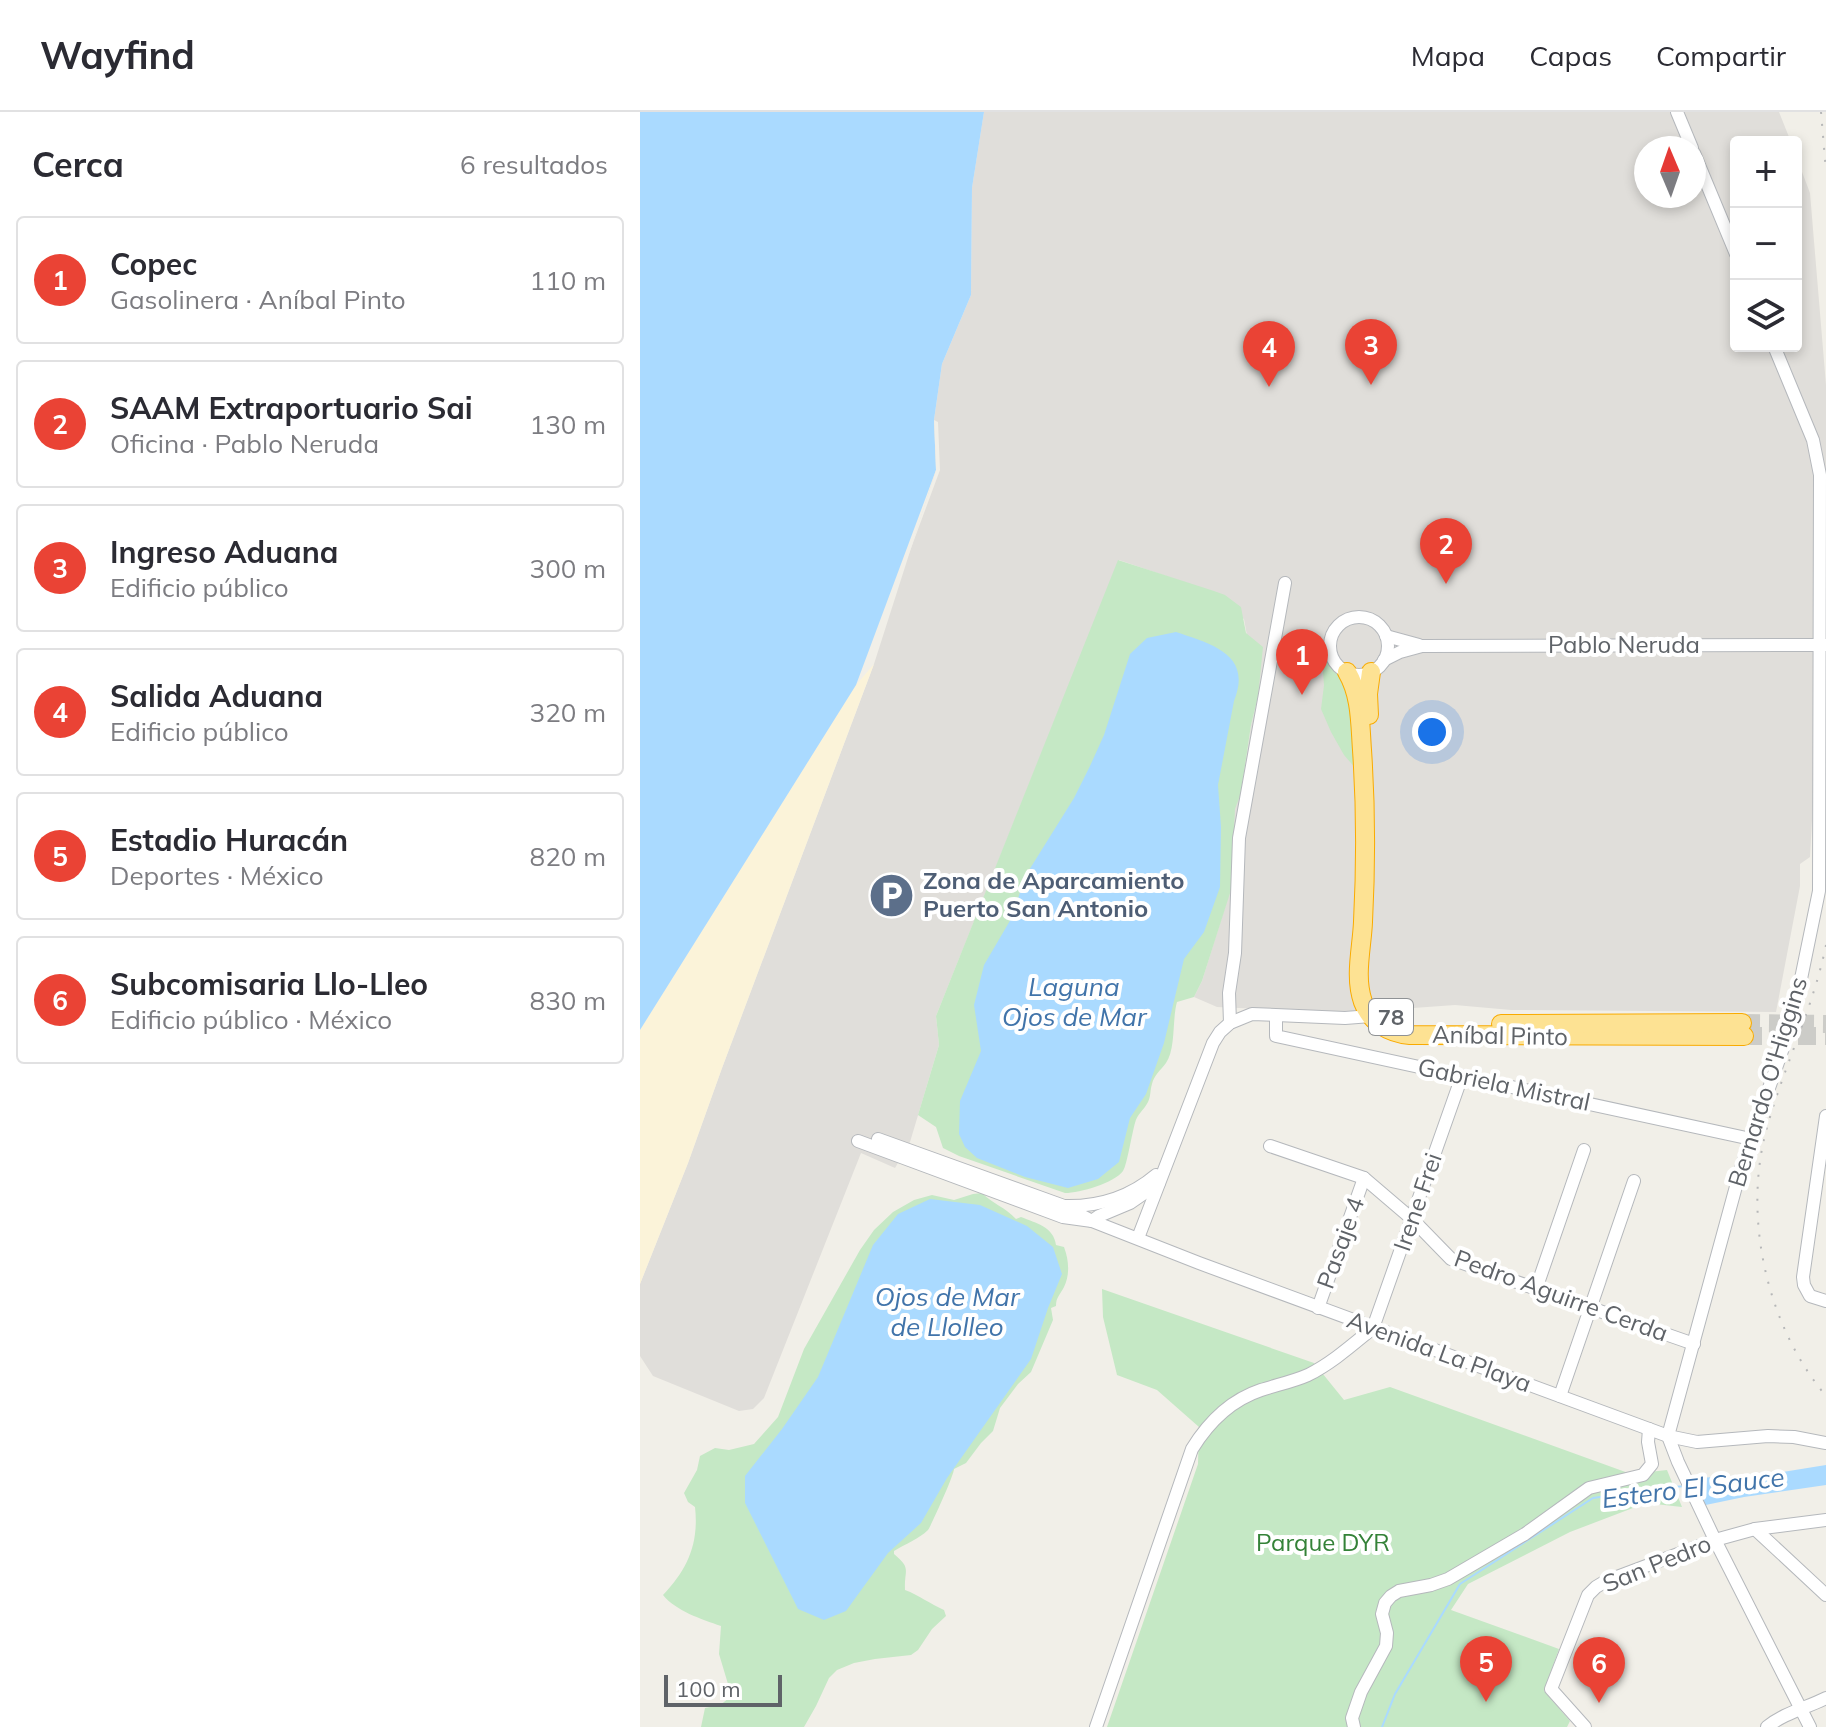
<!DOCTYPE html>
<html lang="es">
<head>
<meta charset="utf-8">
<style>
	:root { --surface:#fff; --page:#f7f7f7; --text:#2b2b33; --muted:#7c7c81; --line:#e1e1e2; --accent:#ea4335 }
	body { margin:0; font-family:Mulish,sans-serif; background:var(--page); color:var(--text) }
	.controls { position:absolute; right:24px; top:24px; display:grid; overflow:hidden; border-radius:8px; box-shadow:0 4px 12px #0003 }
	.controls button { width:72px; height:72px; display:grid; place-items:center; padding:0; border:0; border-bottom:2px solid var(--line); background:var(--surface); color:var(--text); font:40px sans-serif }
	.compass { position:absolute; left:994px; top:24px; width:72px; height:72px; border-radius:50%; background:var(--surface); box-shadow:0 4px 12px #0003; rotate:358deg }
	.scale { position:absolute; left:24px; bottom:20px; width:118px; box-sizing:border-box; padding-left:8px; border:4px solid #5f6368; border-top:0; font-size:22px; line-height:28px; white-space:nowrap; color:#5f6368; -webkit-text-stroke:6px #fff; paint-order:stroke }
	.you { position:absolute; left:792px; top:620px; width:28px; height:28px; margin:-20px; border:6px solid #fff; border-radius:50%; background:#1a73e8; box-shadow:0 0 0 12px #1a73e833 }
	.badge { display:grid; place-items:center; width:52px; height:52px; border-radius:50%; background:var(--accent); color:#fff; font-size:26px; font-weight:700 }
	.pin { position:absolute; translate:-50% -66px; filter:drop-shadow(0 2px 4px #0008) }
	.pin::after { content:''; position:absolute; top:42px; width:28px; height:24px; background:inherit; clip-path:polygon(0 0,100% 0,50% 100%) }
	.list { margin:0; padding:0; list-style:none }
	h2 { display:flex; justify-content:space-between; align-items:center; height:104px; margin:0; padding:0 32px; font-size:34px }
	h2 small { font-size:26px; font-weight:400; color:var(--muted) }
	.list li { display:grid; grid-template-columns:52px 1fr auto; gap:24px; align-items:center; box-sizing:border-box; height:128px; margin:0 16px 16px; padding:0 16px; border:2px solid var(--line); border-radius:8px }
	.list b { display:block; font-size:30px; white-space:nowrap }
	.list p { margin:0; font-size:26px; white-space:nowrap; color:var(--muted) }
	.list em { font-size:26px; font-style:normal; color:var(--muted) }
	.icon { flex:none; width:44px; height:44px; fill:none; stroke:currentColor; stroke-width:2; stroke-linecap:round; stroke-linejoin:round }
	.map { position:relative; flex:none; width:1186px; height:1615px; overflow:hidden }
	header { display:flex; align-items:center; gap:48px; box-sizing:border-box; height:112px; padding:0 40px; background:var(--surface); border-bottom:2px solid var(--line) }
	header strong { font-size:38px }
	nav { display:flex; gap:44px; margin-inline-start:auto; font-size:28px }
	main { display:flex }
	aside { flex:1; background:var(--surface) }
	.map>svg:first-child { display:block }
</style>
</head>
<body>
<header>
<strong>Wayfind</strong>
<nav><a>Mapa</a><a>Capas</a><a>Compartir</a></nav>
</header>
<main>
<aside>
<h2>Cerca<small>6 resultados</small></h2>
<ul class="list">
<li><span class="badge">1</span><div><b>Copec</b><p>Gasolinera · Aníbal Pinto</p></div><em>110 m</em></li>
<li><span class="badge">2</span><div><b>SAAM Extraportuario Sai</b><p>Oficina · Pablo Neruda</p></div><em>130 m</em></li>
<li><span class="badge">3</span><div><b>Ingreso Aduana</b><p>Edificio público</p></div><em>300 m</em></li>
<li><span class="badge">4</span><div><b>Salida Aduana</b><p>Edificio público</p></div><em>320 m</em></li>
<li><span class="badge">5</span><div><b>Estadio Huracán</b><p>Deportes · México</p></div><em>820 m</em></li>
<li><span class="badge">6</span><div><b>Subcomisaria Llo-Lleo</b><p>Edificio público · México</p></div><em>830 m</em></li>
</ul>
</aside>
<div class="map">
<svg width="1186" height="1615" viewBox="0 0 1186 1615">
	<rect width="100%" height="100%" fill="#f1efe8"/>
	<path fill="#e0deda" fill-rule="evenodd" d="M344,0H1139L1151,30H1096V234H1156V44L1170,81L1186,273V453L1170,745L1160,752V774L1136,900L871,898L815,893L704,901L577,895L554,885L562,869L586,792L581,715L601,681L611,613L618,585L604,507L561,476L479,448L296,904L299,933L270,1030L255,1056L221,1041L124,1286L113,1297L99,1299L13,1264L0,1244V1172L48,1051L82,956L234,552L296,358L294,308L302,252L331,183L332,76ZM1006,36H1054V84H1006Z"/>
	<g fill="#c5e8c5">
		<path d="M478,448L574,479L585,483L601,495L606,521L623,535L618,585L611,613L601,681L595,697L591,778L562,869L554,885L537,890C532,907 536,937 526,951C521,958 514,963 512,972C510,978 511,984 508,990C504,998 497,1002 495,1011C492,1021 487,1053 483,1059C474,1071 440,1081 425,1081L319,1044L303,1036L296,1015L278,1003L299,933L296,904Z"/>
		<path d="M681,536C688,547 695,553 702,562C718,585 715,631 717,658L704,643L691,620L681,597L684,573Z"/>
		<path d="M342,1081C354,1093 364,1094 376,1107L381,1105C396,1111 414,1115 416,1133L424,1135C429,1148 430,1163 424,1175C420,1183 416,1185 416,1194L411,1196L413,1208L391,1260L378,1272L360,1296L353,1319L341,1331L326,1351L314,1357C314,1363 291,1414 288,1418C279,1427 265,1432 254,1439V1442C272,1457 264,1457 265,1478C279,1483 290,1492 304,1498L306,1504L292,1517L278,1538L271,1543L235,1547L214,1551L197,1558L189,1566L176,1594L164,1615H61L65,1596C76,1594 85,1593 91,1582L79,1542L81,1514C61,1507 36,1499 23,1483C48,1457 59,1431 55,1395L48,1390L44,1381L57,1358L60,1344L75,1336L89,1338L114,1332L138,1305L164,1237L220,1138L234,1118L253,1100L274,1088L292,1083L314,1088L333,1082Z"/>
		<polygon points="462,1177 674,1251 704,1288 750,1275 991,1362 1027,1358 1042,1395 1006,1391 930,1420 828,1472 811,1498 919,1537 904,1579 930,1609 927,1615 467,1615 558,1352 559,1315 517,1278 477,1263 463,1205"/>
	</g>
	<polygon fill="#fbf3d9" points="234,552 82,956 48,1051 0,1172 0,918 216,573"/>
	<g fill="#aadaff">
		<polygon points="0,0 344,0 332,76 331,183 302,252 294,308 296,358 216,573 0,918"/>
		<path d="M536,520C571,532 613,542 594,589L578,673L581,715L580,775L564,820L544,847L524,931L506,982L490,1006L479,1050L458,1067L428,1076L385,1065L337,1046L325,1035L319,1022L320,989L341,939L334,893L344,853L371,807L386,763L434,686L450,654L464,623L490,542L507,526Z"/>
		<polygon points="290,1087 340,1093 387,1114 413,1135 422,1162 408,1196 391,1247 307,1366 281,1411 248,1441 206,1499 184,1508 158,1497 105,1391 105,1364 142,1317 178,1265 233,1133 258,1102"/>
		<polygon points="1186,1353 1186,1373 1104,1385 1056,1395 1043,1367 1137,1361"/>
	</g>
	<polygon fill="#f1efe8" points="294,308 298,310 300,358 267,447 296,358"/>
	<g fill="none" stroke-linecap="round" stroke-linejoin="round">
		<polyline stroke="#aadaff" stroke-width="2" points="742,1615 755,1582 820,1472 953,1386 1021,1376 1046,1374"/>
		<g stroke="#ccccc8" stroke-width="18" stroke-dasharray="18 9" stroke-linecap="butt">
			<polyline points="1102,911 1186,912"/>
			<polyline points="1104,924 1186,924"/>
		</g>
		<defs>
			<g id="minor">
				<polyline points="1037,0 1052,36"/>
				<polyline points="1054,41 1096,142"/>
				<circle cx="719" cy="534" r="29"/>
				<polyline points="746,524 779,533"/>
				<polyline points="744,548 760,540 782,534 1186,533"/>
				<polyline points="636,904 636,924 1111,1027"/>
				<polyline points="590,911 589,881 595,841 599,726 645,471"/>
				<polyline points="1186,1004 1163,1165 1164,1173 1170,1184 1186,1189"/>
				<path d="M238,1027L424,1094C459,1095 490,1085 516,1063"/>
				<polyline points="218,1029 423,1105 452,1109 459,1104 490,1091 519,1071"/>
				<polyline points="630,1034 724,1066 772,1107 811,1147 1054,1232"/>
				<polyline points="424,1094 452,1109 559,1151 1028,1324 1057,1330 1128,1324 1154,1325 1186,1331"/>
				<polyline points="498,1126 573,931 580,920 590,911 612,902 705,906 731,904"/>
				<polyline points="896,1177 944,1038"/>
				<polyline points="678,1196 724,1066"/>
				<polyline points="920,1284 994,1069"/>
				<polyline points="1028,1324 1101,1056 1143,936 1155,896 1179,779 1180,363 1173,328 1134,234"/>
				<polyline points="1028,1324 1038,1350 1075,1428 1170,1615"/>
				<polyline points="1115,1417 1186,1483"/>
				<path d="M456,1615L552,1337C568,1311 591,1288 621,1278C636,1273 652,1270 668,1263C692,1251 712,1233 733,1216L822,964"/>
				<polyline points="714,1615 712,1606 721,1580 746,1534 747,1521 742,1502 745,1491 751,1484 759,1479 791,1473 808,1467 885,1422 949,1376 1003,1363 1012,1352 1008,1330 1009,1317"/>
				<polyline points="945,1615 911,1577 948,1483 956,1475 966,1469 1075,1428 1115,1417 1186,1408"/>
				<path d="M1127,1615C1144,1601 1166,1596 1186,1586"/>
			</g>
			<g id="highway">
				<path d="M707,560C721,584 720,611 722,638C726,696 726,752 723,810C722,835 714,865 723,890C731,911 749,921 770,923L1104,924"/>
				<polyline points="729,603 728,582 731,560"/>
				<polyline points="861,912 1102,911"/>
			</g>
		</defs>
		<use href="#minor" stroke="#b5b8bc" stroke-width="14"/>
		<use href="#highway" stroke="#f9ab00" stroke-width="20"/>
		<use href="#minor" stroke="#fff" stroke-width="12"/>
		<use href="#highway" stroke="#fde293" stroke-width="18"/>
		<g stroke="#b6b7b8" stroke-width="2" stroke-dasharray="2 10" stroke-linecap="butt">
			<polyline points="1181,0 1186,59"/>
			<path d="M1186,833C1173,897 1143,956 1126,1019C1103,1107 1127,1214 1186,1284"/>
		</g>
	</g>
	<defs>
		<symbol id="parking-disc" viewBox="-11 -11 22 22"><circle r="9.5" fill="#5c6f8a" stroke="#fff"/><path d="M-3.5-5.5H1a3.5 3.5 0 0 1 0 7H-1V5.5H-3.5ZM-1-3.4V-.6H.8a1.4 1.4 0 0 0 0-2.8Z" fill="#fff"/></symbol>
	</defs>
	<g fill-rule="evenodd">
		<use href="#parking-disc" x="226" y="758" width="51" height="51"/>
	</g>
	<g text-anchor="middle" stroke-width="8" stroke-linejoin="round" paint-order="stroke">
		<rect fill="#fff" stroke="#8f9295" stroke-width="2" x="729" y="887" width="44" height="36" rx="6"/>
		<g font-size="22" font-weight="bold" fill="#5f6368">
			<text x="751" y="913">78</text>
		</g>
		<g font-size="24" fill="#5f6368" stroke="#fff">
			<text x="984" y="541">Pablo Neruda</text>
			<text transform="translate(860 924) rotate(1)" y="8">Aníbal Pinto</text>
			<text transform="translate(1128 970) rotate(-73)" y="8">Bernardo O'Higgins</text>
			<text transform="translate(864 973) rotate(12)" y="8">Gabriela Mistral</text>
			<text transform="translate(778 1090) rotate(-71)" y="8">Irene Frei</text>
			<text transform="translate(701 1131) rotate(-70)" y="8">Pasaje 4</text>
			<text transform="translate(921 1184) rotate(20)" y="8">Pedro Aguirre Cerda</text>
			<text transform="translate(799 1240) rotate(20)" y="8">Avenida La Playa</text>
			<text transform="translate(1017 1452) rotate(-22)" y="8">San Pedro</text>
		</g>
		<g font-size="24" font-weight="bold" fill="#4e5e75" stroke="#fff" text-anchor="start">
			<text x="283" y="777">Zona de Aparcamiento<tspan x="283" dy="28">Puerto San Antonio</tspan></text>
		</g>
		<g font-size="24" fill="#348238" stroke="#fff">
			<text x="683" y="1439">Parque DYR</text>
		</g>
		<g font-size="26" font-style="italic" fill="#4174aa" stroke="#fff">
			<text x="434" y="884">Laguna<tspan x="434" dy="30">Ojos de Mar</tspan></text>
			<text x="307" y="1194">Ojos de Mar<tspan x="307" dy="30">de Llolleo</tspan></text>
			<text transform="translate(1053 1376) rotate(-7)" y="9">Estero El Sauce</text>
		</g>
	</g>
</svg>
<div class="controls">
<button>+</button>
<button>−</button>
<button><svg class="icon" aria-label="layers" viewBox="0 0 24 24"><path d="M12 4l9 5-9 5-9-5zM3 14l9 5 9-5"/></svg></button>
</div>
<svg class="compass" viewBox="-18 -18 36 36"><path d="M0-13l5 13h-10z" fill="#e53935"/><path d="M0 13l5-13h-10z" fill="#7c7c81"/></svg>
<div class="scale">100 m</div>
<div class="you"></div>
<div class="pin badge" style="left:662px;top:583px">1</div>
<div class="pin badge" style="left:806px;top:472px">2</div>
<div class="pin badge" style="left:731px;top:273px">3</div>
<div class="pin badge" style="left:629px;top:275px">4</div>
<div class="pin badge" style="left:846px;top:1590px">5</div>
<div class="pin badge" style="left:959px;top:1591px">6</div>
</div>
</main>
</body>
</html>
